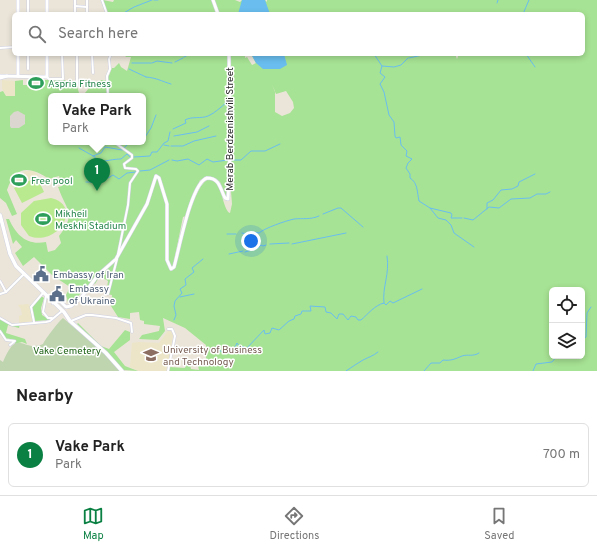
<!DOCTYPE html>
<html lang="en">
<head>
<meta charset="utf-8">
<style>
	:root { --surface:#fff; --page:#f6f6f6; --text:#222; --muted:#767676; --line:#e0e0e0; --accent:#0b8043 }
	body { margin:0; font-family:Overpass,sans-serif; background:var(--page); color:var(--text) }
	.controls { position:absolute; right:12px; bottom:12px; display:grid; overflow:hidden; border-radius:6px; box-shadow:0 2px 6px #0003 }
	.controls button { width:36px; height:36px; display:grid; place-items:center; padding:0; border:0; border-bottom:1px solid var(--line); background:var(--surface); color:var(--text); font:20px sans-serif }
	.you { position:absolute; left:251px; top:241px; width:14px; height:14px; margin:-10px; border:3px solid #fff; border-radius:50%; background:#1a73e8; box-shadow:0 0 0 6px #1a73e833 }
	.badge { display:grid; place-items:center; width:26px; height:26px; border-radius:50%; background:var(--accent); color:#fff; font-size:13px; font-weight:700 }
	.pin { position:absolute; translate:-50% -33px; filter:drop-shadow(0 1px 2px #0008) }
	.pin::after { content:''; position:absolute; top:21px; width:14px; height:12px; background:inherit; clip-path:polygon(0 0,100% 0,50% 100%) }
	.popup { position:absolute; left:48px; top:93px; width:98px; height:52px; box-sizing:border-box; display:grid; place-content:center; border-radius:6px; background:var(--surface); filter:drop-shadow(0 1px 3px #0005); font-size:13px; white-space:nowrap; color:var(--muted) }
	.popup b { font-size:15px; color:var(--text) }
	.popup::after { content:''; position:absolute; left:50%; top:100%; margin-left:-8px; border:8px solid transparent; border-top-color:var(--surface) }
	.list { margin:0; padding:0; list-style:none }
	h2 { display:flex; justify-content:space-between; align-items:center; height:52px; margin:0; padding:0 16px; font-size:17px }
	h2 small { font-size:13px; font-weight:400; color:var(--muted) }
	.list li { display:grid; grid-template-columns:26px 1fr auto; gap:12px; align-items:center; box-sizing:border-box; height:64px; margin:0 8px 8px; padding:0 8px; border:1px solid var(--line); border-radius:6px }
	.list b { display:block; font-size:15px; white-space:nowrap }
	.list p { margin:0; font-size:13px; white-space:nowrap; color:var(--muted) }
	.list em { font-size:13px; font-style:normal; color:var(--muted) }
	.icon { flex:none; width:22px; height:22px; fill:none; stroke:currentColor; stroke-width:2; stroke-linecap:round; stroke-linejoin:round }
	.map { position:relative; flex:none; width:597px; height:371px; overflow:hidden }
	.search { position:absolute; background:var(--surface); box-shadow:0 2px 6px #0003; left:12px; right:12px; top:12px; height:44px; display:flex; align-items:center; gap:10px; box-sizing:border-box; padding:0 14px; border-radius:6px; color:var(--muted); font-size:15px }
	.sheet { height:124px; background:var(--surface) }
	nav { display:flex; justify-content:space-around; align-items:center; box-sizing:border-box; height:56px; border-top:1px solid var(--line); background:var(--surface); font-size:11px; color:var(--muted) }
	nav a { display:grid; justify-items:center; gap:2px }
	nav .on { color:var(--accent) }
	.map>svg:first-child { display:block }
</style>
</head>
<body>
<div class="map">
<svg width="597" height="371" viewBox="0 0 597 371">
	<rect width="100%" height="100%" fill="#ebe5d9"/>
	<g fill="#ede5c7">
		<polygon points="2,80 15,81 15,96 6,96 2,88"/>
		<polygon points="26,171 33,171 39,175 10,188 13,179"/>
		<polygon points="28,304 30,306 33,321 19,323 19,316 22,315 21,309 18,305"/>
		<polygon points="168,331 171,331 173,335 167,371 138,371 130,367 132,343 139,342 159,343"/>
	</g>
	<g fill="#a7e394" fill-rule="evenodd">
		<polygon points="103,0 113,2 114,0 211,0 217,14 108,14"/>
		<path d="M214,0H235L240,2L242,0H265L267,2V0H597V371H169L170,367L185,368L187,358L189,359L191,369L199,370L198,366H201L206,363V345L185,328L163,318L165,331L158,340L139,339L142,335L159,331L160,326L144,324V321L140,320L139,312L130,313V319L118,317L111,306L112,295L106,294L108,281L100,276L95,284L92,281L71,304L68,302L66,295L70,287L52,275L34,257L23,266L15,253L22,247L16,240L13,244L6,219H9C16,235 27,246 46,242L48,252L55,250L61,243L59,236C77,213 66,210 58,187L62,186L59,176L49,179C31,167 16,164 7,190L17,214L12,216L6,203L0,198V92L3,91L6,96H15V81L23,80V85H42V81L45,80H66L67,86H77L79,93H85L89,88H92V85L99,86L101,80H107L112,68H114L119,63L121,67L127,71L131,57H126L124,54H245V58L247,57L252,65L256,63L251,54H455L457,59L459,54H583V14H220ZM272,85L276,94L286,91L293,102L294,108L290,113L282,116L275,112V91ZM51,96H143V142H51ZM210,177L220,182L226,197L230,178L232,204L230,213C224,211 222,190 217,183C197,159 179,254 176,265L172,271L183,217L186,216L200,180ZM552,290H582V356H552Z"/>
		<polygon points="41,296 44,298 41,308 42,315 50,320 35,321 32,306"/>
		<polygon points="0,318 8,324 20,324 19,328 8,325 6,333 25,339 27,344 22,342 15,344 15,340 5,338 0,330"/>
		<polygon points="78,323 101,346 109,349 125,330 130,332 130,340 114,352 125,366 138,371 123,370 106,352 77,324"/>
	</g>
	<path fill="#bed5b0" d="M63,318L103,352L120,371H0V360L3,362C18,326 22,353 43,344C46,338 59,321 63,318Z"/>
	<g fill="#baea8f">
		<polygon points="37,177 44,192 22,203 14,188"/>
		<path d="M51,198C84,206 57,247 29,236L21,225V213L34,201Z"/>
	</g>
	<polygon fill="#dbd7d0" points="18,111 25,115 25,124 19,128 11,128 10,126 10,116 14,112"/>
	<g fill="#69beef">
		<polygon points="242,0 265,0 270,14 238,14"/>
		<polygon points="251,54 284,54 287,65 280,69 263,69 256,63"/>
	</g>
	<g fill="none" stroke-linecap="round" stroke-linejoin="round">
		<g stroke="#69beef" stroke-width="1">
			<polyline points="154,0 158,0"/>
			<polyline points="497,3 498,0"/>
			<polyline points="122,14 134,7 152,0"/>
			<polyline points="523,14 529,0"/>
			<path d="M374,54L382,66L380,73L385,77L380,84L384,92L389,115L394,122L395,136L396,138L400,137L401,145L407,151L406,156L412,159L408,163L406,168L410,174V178C418,183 417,192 419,201L430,208L451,213L452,215L451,218H462"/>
			<polyline points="526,54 535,67"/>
			<polyline points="184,57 188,55"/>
			<polyline points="409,58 427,54"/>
			<polyline points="175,62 183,58"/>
			<polyline points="132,63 151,63"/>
			<polyline points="152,63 157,61 172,63"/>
			<polyline points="382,66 394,67 401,65 408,58"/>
			<polyline points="129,69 146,77"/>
			<path d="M146,77C157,78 161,81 171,84"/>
			<path d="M173,129L186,123L185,120C192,116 201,119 208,116C215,113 221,107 227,102"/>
			<polyline points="174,136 197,132 209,126"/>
			<polyline points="143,140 151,128 156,115"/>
			<polyline points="164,145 169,146"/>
			<polyline points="171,146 183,146 194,141 216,136"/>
			<path d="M79,148L95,157L98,163C103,161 115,159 121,159L127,154L130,157"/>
			<polyline points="124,148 128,144 141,142"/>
			<polyline points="93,156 101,153 105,147 122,150"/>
			<polyline points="134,157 150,156 152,152 157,152 164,143 168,141 170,132"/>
			<polyline points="172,160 177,161 188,159 199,165 207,159 213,162 228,160"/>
			<polyline points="232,160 241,160 251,151 265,151 280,144"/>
			<polyline points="140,171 150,170 169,160"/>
			<polyline points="86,182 93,182 96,176 100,177 104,176 108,178 113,175 119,179 127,173 136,172"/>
			<polyline points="430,208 438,218 446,220 451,225 454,233 474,247"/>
			<polyline points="487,209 487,203 493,200 501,190 512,189 518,186 519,182 535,174"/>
			<polyline points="323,214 338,208 341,208 363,227"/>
			<polyline points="464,218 473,220 489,207 499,208 511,199 530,198 537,194 546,194 550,192"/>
			<path d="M242,233L250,235L252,232L259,233C265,228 285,221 294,219C303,218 310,220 319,216"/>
			<polyline points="227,234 236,234"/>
			<polyline points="270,244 289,243"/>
			<polyline points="292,244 346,233"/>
			<polyline points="245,252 258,248 261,245 263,246 266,245"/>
			<polyline points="229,254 243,251"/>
			<polyline points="180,297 194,294"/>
			<path d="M384,303C382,287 390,274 387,256"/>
			<polyline points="174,320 176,315 174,306 175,301 182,293 180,289 186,285 185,279 194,272 192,268 203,259"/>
			<polyline points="582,340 586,337 587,313 591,307"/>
			<path d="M216,348L222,352L230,349L233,352L237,343L241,348L243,346L246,349L264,330L265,334L270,333L272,328L279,330L289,321L294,319L295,316L301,314L302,311H311L310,306L325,307L326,312L331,313L337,319L339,314H343L348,320L351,316L356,317L358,320H361C368,314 375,305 384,303L386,305L390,301L393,303L422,289"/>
			<path d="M346,371C352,367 358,363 363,360C369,357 373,356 378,352"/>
			<path d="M424,371L431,363H440L443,360C451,361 455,359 462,356C468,354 473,357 479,353"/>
			<polyline points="533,371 536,364 552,362 557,356"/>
		</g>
		<defs>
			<g id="minor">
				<polyline points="28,0 28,14"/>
				<polyline points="75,0 75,14"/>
				<polyline points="87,0 87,14"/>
				<polyline points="102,0 107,14"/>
				<polyline points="75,6 87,7"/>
				<polyline points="0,48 14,47"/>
				<polyline points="77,54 77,85"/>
				<polyline points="92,54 93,73"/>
				<polyline points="28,69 28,54"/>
				<polyline points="47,77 49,79 63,79 62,54"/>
				<polyline points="108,96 107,76 110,69 109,59 111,54"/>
				<polyline points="114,142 132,155 132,158 124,164 125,168 136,169 138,171 130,183 128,205 118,254"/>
				<polyline points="0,281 6,292"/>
				<polyline points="0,294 6,292 24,274"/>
				<polyline points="108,294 117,259"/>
				<polyline points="46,296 43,312 48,318 52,318"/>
				<polyline points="0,318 12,325 46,322 50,321 62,311"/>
				<polyline points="71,321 86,315 92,315 116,318 131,323 132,332"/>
				<polyline points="34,322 31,307 43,293"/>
				<polyline points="168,329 172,329 175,336 168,371"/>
				<polyline points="0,331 6,340 15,341 10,345"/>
			</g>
			<g id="tertiary">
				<polyline points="47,0 47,14"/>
				<polyline points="213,0 218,14"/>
				<polyline points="18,14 18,0"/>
				<polyline points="18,54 18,76"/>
				<polyline points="0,76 47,77 47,54"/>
				<polyline points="0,78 7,76"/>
				<path d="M53,303L59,300L66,307L71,306L81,298L98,275L116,259L147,204L156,176L159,178L167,204V260L171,269L174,267C179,250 191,183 207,178C220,178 220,189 225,198L228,199L230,153L229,54"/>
			</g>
			<polyline id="secondary" points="0,215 10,254 16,266 64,312 70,321 106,353 122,371"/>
		</defs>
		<use href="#minor" stroke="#ced0e1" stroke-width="3"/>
		<use href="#tertiary" stroke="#ced0e1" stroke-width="4"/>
		<use href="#secondary" stroke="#ced0e1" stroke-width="4.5"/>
		<use href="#minor" stroke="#fff" stroke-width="2"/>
		<use href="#tertiary" stroke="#fff" stroke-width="3"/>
		<use href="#secondary" stroke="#fff" stroke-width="3.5"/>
	</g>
	<defs>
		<symbol id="stadium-bare" viewBox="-9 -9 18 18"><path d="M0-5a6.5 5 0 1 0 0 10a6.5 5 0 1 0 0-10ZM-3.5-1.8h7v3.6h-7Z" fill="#2e9e5b" stroke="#fff" stroke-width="2.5" paint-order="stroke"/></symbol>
		<symbol id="civic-bare" viewBox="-9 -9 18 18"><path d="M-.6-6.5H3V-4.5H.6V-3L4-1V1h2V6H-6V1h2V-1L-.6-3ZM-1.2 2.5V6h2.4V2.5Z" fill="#5c6f8a" stroke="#fff" stroke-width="2.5" paint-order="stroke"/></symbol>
		<symbol id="university-bare" viewBox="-9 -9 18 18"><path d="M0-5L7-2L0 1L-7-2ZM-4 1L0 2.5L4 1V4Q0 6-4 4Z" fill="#8d6e63" stroke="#fff" stroke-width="2.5" paint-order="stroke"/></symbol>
	</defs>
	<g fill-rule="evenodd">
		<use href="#stadium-bare" x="25" y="72" width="22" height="22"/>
		<use href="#stadium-bare" x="8" y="169" width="22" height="22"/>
		<use href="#stadium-bare" x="32" y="208" width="22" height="22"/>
		<use href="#civic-bare" x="30" y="263" width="22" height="22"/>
		<use href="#civic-bare" x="46" y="283" width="22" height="22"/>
		<use href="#university-bare" x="140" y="344" width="22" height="22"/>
	</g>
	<g text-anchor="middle" stroke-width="3" stroke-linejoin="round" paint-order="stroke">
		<g font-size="10" fill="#27864d" stroke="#fff" text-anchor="start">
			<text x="48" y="87">Aspria Fitness</text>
			<text x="31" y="184">Free pool</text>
			<text x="55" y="217">Mikheil<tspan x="55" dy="12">Meskhi Stadium</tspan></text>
		</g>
		<g font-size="10" fill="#282828" stroke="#fff">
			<text transform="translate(229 129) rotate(-90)" y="4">Merab Berdzenishvili Street</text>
		</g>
		<g font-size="10" fill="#4e5e75" stroke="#fff" text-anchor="start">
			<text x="53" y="278">Embassy of Iran</text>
			<text x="69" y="292">Embassy<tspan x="69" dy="12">of Ukraine</tspan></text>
		</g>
		<g font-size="10" fill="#785e54" stroke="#fff" text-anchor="start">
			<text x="163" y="353">University of Business<tspan x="163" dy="12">and Technology</tspan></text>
		</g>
		<g font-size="10" fill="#206418" stroke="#fff">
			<text x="67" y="354">Vake Cemetery</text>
		</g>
	</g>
</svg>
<div class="controls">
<button><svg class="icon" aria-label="locate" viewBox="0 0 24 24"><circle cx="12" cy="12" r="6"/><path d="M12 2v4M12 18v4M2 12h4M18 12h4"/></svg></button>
<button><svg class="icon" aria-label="layers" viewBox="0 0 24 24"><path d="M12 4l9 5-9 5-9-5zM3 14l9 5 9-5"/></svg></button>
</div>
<div class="you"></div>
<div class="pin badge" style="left:97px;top:191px">1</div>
<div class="popup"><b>Vake Park</b>Park</div>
<div class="search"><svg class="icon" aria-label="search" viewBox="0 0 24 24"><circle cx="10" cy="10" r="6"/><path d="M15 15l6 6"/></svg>Search here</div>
</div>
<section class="sheet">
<h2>Nearby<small></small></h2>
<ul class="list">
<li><span class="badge">1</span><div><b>Vake Park</b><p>Park</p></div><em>700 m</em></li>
</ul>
</section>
<nav>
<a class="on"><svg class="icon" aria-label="map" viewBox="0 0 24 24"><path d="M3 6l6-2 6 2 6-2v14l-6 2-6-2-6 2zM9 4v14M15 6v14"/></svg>Map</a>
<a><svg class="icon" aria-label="directions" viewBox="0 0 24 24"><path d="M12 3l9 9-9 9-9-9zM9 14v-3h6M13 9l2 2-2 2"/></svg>Directions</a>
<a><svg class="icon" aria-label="saved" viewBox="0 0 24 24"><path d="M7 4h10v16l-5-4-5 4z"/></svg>Saved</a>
</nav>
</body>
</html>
